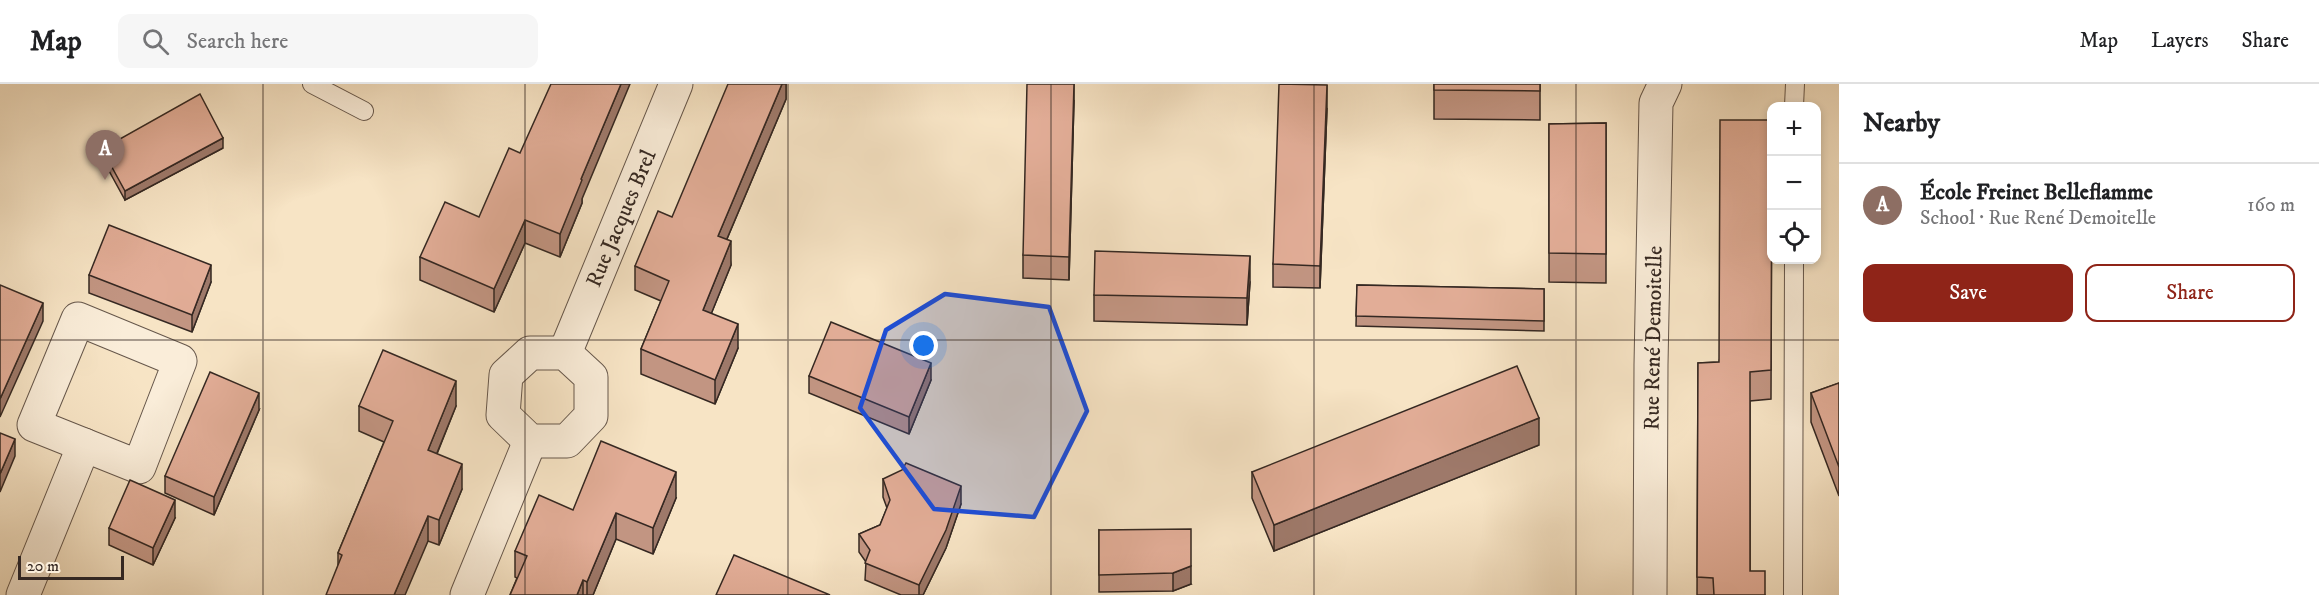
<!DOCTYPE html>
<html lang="en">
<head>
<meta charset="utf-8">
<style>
	:root { --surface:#fff; --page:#f6f6f6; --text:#202124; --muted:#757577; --line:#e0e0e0; --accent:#8f2418 }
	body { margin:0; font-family:"IM FELL DW Pica",serif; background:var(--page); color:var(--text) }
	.controls { position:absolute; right:18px; top:18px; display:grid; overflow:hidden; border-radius:12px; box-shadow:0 3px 9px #0003 }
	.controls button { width:54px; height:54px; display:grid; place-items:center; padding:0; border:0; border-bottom:2px solid var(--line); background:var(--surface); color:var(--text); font:30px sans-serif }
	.scale { position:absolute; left:18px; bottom:15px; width:106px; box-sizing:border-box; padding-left:6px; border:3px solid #352822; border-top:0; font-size:16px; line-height:21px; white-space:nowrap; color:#352822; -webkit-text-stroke:4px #faedd9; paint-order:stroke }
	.you { position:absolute; left:924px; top:262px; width:21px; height:21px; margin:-15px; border:4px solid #fff; border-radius:50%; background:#1a73e8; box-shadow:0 0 0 9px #1a73e833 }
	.badge { display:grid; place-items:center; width:39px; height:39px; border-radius:50%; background:var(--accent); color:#fff; font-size:20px; font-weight:700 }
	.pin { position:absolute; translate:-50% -50px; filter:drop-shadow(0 2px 3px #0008) }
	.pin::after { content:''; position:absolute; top:32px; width:21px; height:18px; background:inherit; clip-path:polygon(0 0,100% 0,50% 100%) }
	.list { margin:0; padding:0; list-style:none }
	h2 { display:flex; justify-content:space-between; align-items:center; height:78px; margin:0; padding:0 24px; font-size:26px }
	h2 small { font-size:20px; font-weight:400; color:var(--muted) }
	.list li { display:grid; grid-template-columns:39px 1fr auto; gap:18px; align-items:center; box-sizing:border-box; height:84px; padding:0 24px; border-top:2px solid var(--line) }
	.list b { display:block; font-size:22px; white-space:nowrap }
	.list p { margin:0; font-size:20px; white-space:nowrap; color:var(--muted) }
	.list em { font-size:20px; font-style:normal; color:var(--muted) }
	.actions { display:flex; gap:12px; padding:18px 24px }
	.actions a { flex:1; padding:14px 0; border:2px solid var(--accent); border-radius:12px; text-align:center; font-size:21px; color:var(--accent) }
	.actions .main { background:var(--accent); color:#fff }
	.icon { flex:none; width:33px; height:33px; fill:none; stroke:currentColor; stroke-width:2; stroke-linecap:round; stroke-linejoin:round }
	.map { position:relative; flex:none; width:1839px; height:511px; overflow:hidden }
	header { display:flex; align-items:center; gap:36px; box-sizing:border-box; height:84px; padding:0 30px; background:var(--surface); border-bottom:2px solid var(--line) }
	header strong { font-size:28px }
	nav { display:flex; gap:33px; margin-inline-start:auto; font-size:21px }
	.search { width:420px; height:54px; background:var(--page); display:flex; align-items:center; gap:15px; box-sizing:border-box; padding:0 21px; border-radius:12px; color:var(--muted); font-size:22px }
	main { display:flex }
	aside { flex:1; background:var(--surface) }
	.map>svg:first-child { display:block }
</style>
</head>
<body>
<header>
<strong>Map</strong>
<div class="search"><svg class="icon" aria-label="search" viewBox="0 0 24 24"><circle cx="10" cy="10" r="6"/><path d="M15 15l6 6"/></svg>Search here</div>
<nav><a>Map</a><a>Layers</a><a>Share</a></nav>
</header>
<main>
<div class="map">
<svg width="1839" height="511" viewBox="0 0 1839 511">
	<rect width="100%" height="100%" fill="#f7e4c5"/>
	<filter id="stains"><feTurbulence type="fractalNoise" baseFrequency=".00333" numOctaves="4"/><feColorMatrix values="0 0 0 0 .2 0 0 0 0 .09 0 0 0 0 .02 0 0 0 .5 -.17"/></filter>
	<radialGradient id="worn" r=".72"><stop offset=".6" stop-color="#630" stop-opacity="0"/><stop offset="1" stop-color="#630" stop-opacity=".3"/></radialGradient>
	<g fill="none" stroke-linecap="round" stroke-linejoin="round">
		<defs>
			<g id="lane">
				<polyline points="312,0 364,27"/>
				<polyline points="1794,22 1795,0"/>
				<polyline points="1793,511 1794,176"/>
			</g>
			<g id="street">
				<polygon points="78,235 180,277 139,383 34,341"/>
				<polygon points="530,269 565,269 591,293 591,332 567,357 530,357 503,331 506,291"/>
				<polyline points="565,269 676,0"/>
				<polyline points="23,511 84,361"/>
				<polyline points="467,511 530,357"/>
				<polyline points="1650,511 1651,281 1656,19 1665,0"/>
			</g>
		</defs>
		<use href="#lane" stroke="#66574b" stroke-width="20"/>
		<use href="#street" stroke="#66574b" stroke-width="35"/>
		<use href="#lane" stroke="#faedd9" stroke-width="18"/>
		<use href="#street" stroke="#faedd9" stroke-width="33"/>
	</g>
	<g fill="#c29582" stroke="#352822" stroke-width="1.5">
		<polygon points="786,0 786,15 727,155 731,181 711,230 738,264 715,320 641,290 641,265 661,217 635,206 635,182 672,133"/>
		<polygon points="1434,0 1540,0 1540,36 1434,35"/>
		<polygon points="1074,16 1069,196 1023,194 1023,171"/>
		<polygon points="1327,24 1320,204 1273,203 1273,180"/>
		<polygon points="1772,36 1771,315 1750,317 1750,487 1765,511 1697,511 1698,279 1719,278"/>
		<polygon points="1606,39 1606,199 1549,198 1549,40"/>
		<polygon points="223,64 125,116 102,74 102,65"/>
		<polygon points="582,115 582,119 560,173 525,159 494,228 420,196 420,173 479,133"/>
		<polygon points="89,191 211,198 192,248 89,209"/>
		<polygon points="1250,198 1247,241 1094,237 1094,211"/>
		<polygon points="1357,201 1544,205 1544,247 1356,242"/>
		<polygon points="809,292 931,296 909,350 809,309"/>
		<polygon points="1839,299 1839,412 1811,338 1811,309"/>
		<polygon points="359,322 456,322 437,370 462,405 439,461 428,457 338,481 338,469 384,358 359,347"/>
		<polygon points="259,326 214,431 165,409 165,392"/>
		<polygon points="1539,361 1274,467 1252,414 1252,388"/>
		<polygon points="883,395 961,420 946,464 923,511 901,511 865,496 866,478 859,468 859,450 880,441 887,424 883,413"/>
		<polygon points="676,414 653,470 616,455 593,511 510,511 517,494 515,493 515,467 573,426"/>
		<polygon points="175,434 153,481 109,461 109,444"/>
		<polygon points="1099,446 1191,500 1173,507 1099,508"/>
	</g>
	<g fill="#9e796a" stroke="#352822" stroke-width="1.5">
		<polygon points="621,0 630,0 582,115 582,119 560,173 560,150 581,95"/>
		<polygon points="782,0 786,0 786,15 718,176 718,152"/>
		<polygon points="1074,0 1074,16 1069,196 1069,173"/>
		<polygon points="1327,1 1327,24 1320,204 1320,182"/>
		<polygon points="223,54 223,64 125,116 125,107"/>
		<polygon points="525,136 525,159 494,228 494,205"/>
		<polygon points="731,157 731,181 703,250 703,226"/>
		<polygon points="1250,172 1250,198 1247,241 1247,214"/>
		<polygon points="211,181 211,198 192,248 192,231"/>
		<polygon points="43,219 43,237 0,333 0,315"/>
		<polygon points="738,240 738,264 715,320 715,296"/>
		<polygon points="931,279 931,296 909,350 909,333"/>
		<polygon points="456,297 456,322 428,391 428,366"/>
		<polygon points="259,309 259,326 214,431 214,413"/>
		<polygon points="1539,334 1539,361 1274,467 1274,441"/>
		<polygon points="15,355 15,372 0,408 0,390"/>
		<polygon points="462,380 462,405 439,461 439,436"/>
		<polygon points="676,388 676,414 653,470 653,444"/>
		<polygon points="961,402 961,420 946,464 923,511 919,511 919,501"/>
		<polygon points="175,416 175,434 153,481 153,464"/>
		<polygon points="616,429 616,455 593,511 587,511 587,498"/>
		<polygon points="428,432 428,457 405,511 394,511"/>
		<polygon points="1191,482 1191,500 1173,507 1173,489"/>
		<polygon points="583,496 583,511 577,511"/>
	</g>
	<g fill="#e2ad97" stroke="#352822" stroke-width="1.5">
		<polygon points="551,0 621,0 581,95 582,96 560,150 525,136 494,205 420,173 445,118 479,133 509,64 520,69"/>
		<polygon points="728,0 782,0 718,152 731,157 703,226 738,240 715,296 641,265 669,197 635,182 658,127 672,133"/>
		<polygon points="1027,0 1074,0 1069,173 1023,171"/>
		<polygon points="1279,0 1327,1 1320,182 1273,180"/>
		<polygon points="1434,0 1540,0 1540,7 1434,6"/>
		<polygon points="200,10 223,54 125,107 102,65"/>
		<polygon points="1720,36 1772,36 1771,286 1750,288 1750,487 1765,487 1765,511 1714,511 1713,494 1697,493 1698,279 1719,278"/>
		<polygon points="1606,39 1606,170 1549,169 1549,40"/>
		<polygon points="109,141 211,181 192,231 89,191"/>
		<polygon points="1095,167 1250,172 1247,214 1094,211"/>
		<polygon points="0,201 43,219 0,315"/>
		<polygon points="1357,201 1544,205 1544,237 1356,232"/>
		<polygon points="831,238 931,279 909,333 809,292"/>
		<polygon points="383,266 456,297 428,366 462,380 439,436 428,432 394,511 326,511 342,471 338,469 393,337 359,322"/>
		<polygon points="1517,282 1539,334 1274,441 1252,388"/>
		<polygon points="210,288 259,309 214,413 165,392"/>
		<polygon points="1839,299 1839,383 1811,309"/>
		<polygon points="0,349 15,355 0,390"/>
		<polygon points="601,357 676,388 653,444 616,429 587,498 583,496 577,511 510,511 527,472 515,467 539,411 573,426"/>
		<polygon points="906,379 961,402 946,446 919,501 865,479 870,466 859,450 880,441 890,416 883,395 902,386"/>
		<polygon points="130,396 175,416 153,464 109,444"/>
		<polygon points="1191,445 1191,482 1173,489 1099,491 1099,446"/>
		<polygon points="734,471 830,511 716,511"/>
	</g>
	<path fill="#1d4ed8" fill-opacity="0.2" stroke="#1d4ed8" stroke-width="4.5" stroke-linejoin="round" d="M945,210L1049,223L1087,327L1034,433L934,425L860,324L886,246Z"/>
	<path fill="none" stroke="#352822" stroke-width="1.5" stroke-opacity="0.55" d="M263,0V511M525,0V511M788,0V511M1051,0V511M1314,0V511M1576,0V511M0,256H1839"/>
	<g text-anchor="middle" stroke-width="4.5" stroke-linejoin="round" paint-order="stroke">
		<g font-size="22" fill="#352822" stroke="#faedd9">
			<text transform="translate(620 134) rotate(-67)" y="8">Rue Jacques Brel</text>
			<text transform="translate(1652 254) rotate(-89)" y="8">Rue René Demoitelle</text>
		</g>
	</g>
	<rect width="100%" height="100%" filter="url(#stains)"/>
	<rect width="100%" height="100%" fill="url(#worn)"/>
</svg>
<div class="controls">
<button>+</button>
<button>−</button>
<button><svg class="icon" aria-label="locate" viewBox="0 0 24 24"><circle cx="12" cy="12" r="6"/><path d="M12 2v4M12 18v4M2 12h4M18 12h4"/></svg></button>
</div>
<div class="scale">20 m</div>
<div class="you"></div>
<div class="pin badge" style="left:105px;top:96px;background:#8d6e63">A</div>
</div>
<aside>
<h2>Nearby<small></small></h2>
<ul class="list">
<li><span class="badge" style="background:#8d6e63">A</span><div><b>École Freinet Belleflamme</b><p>School · Rue René Demoitelle</p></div><em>160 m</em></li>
</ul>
<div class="actions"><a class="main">Save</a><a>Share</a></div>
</aside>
</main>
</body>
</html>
